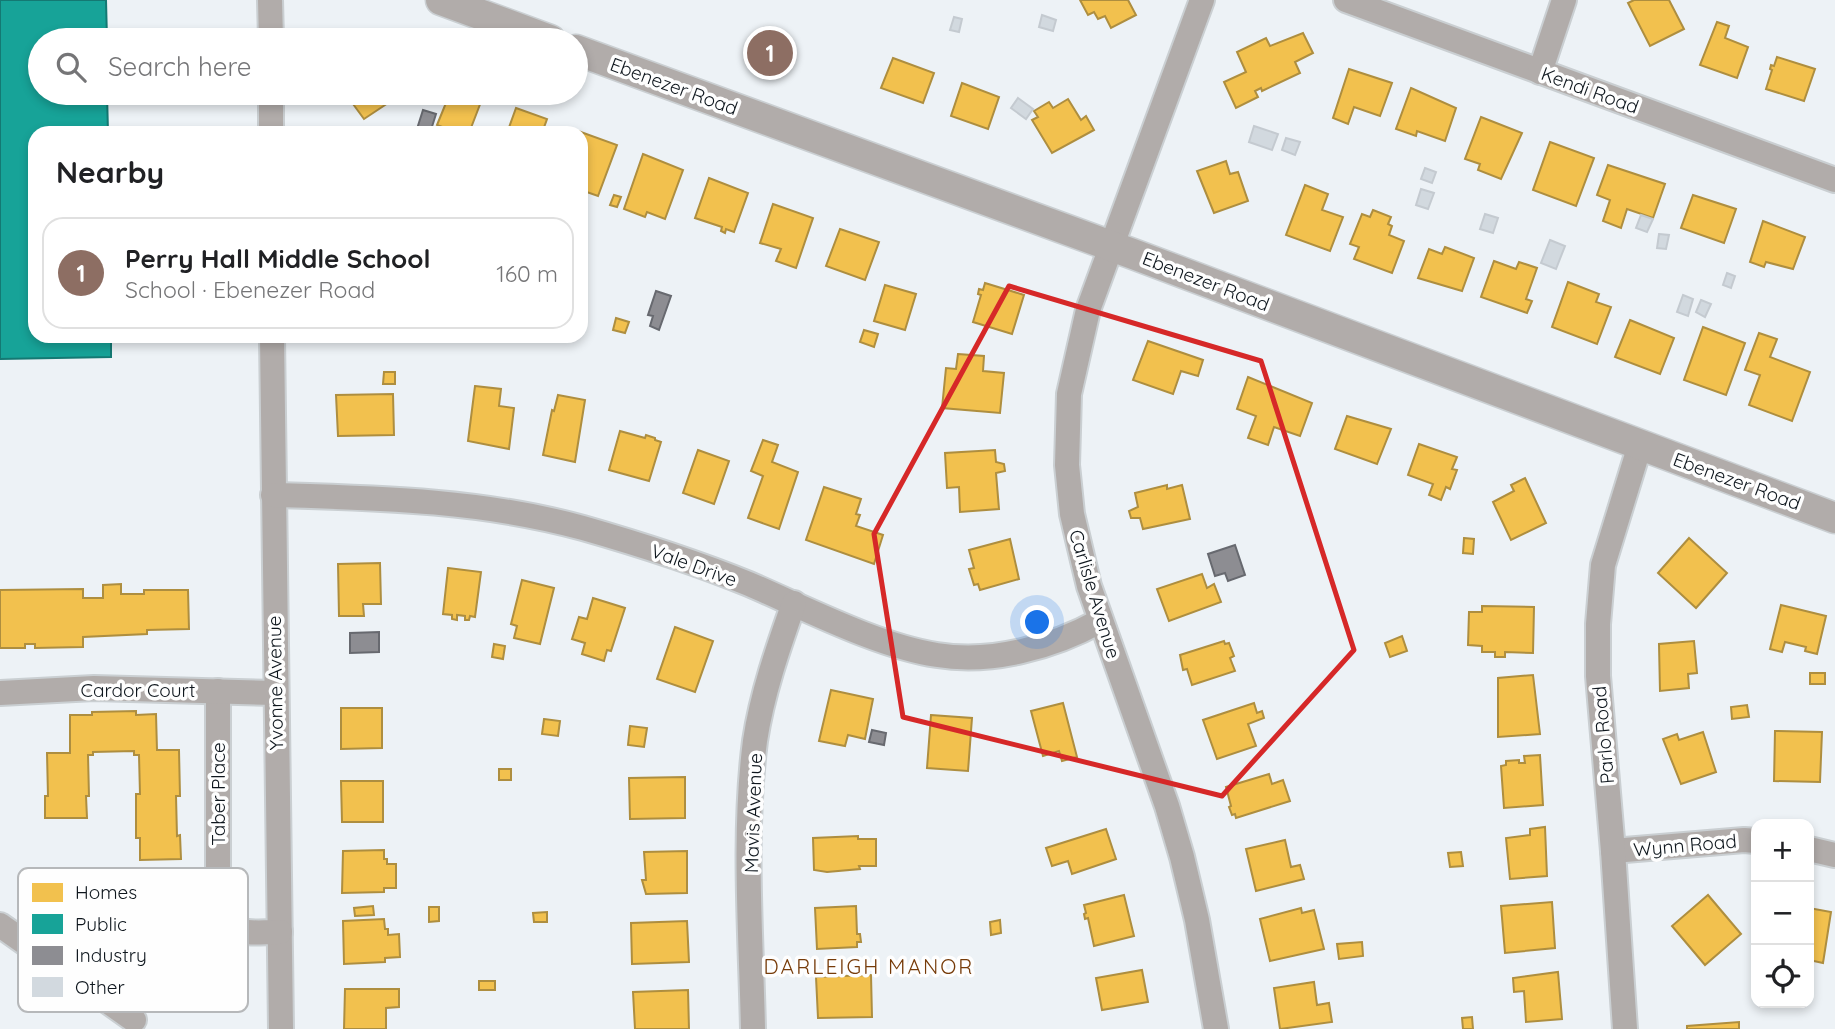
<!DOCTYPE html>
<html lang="en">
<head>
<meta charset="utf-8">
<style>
	:root { --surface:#fff; --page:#f6f6f6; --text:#202124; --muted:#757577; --line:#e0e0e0; --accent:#5c6369 }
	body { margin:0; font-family:Quicksand,sans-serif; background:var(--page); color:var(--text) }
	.controls { position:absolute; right:21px; bottom:21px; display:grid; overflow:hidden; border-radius:14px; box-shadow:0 4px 10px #0003 }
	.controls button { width:63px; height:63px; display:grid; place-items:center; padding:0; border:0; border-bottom:2px solid var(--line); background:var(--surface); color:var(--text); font:35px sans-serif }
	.you { position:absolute; left:1038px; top:623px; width:24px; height:24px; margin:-18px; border:5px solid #fff; border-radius:50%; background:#1a73e8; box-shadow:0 0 0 10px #1a73e833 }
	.badge { display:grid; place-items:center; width:46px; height:46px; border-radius:50%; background:var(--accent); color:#fff; font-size:23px; font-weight:700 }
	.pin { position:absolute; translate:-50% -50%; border:4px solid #fff; box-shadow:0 2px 7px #0006 }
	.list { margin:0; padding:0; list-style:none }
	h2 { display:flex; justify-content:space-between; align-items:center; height:91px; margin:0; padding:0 28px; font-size:30px }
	h2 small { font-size:23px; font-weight:400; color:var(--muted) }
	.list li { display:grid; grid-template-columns:46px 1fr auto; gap:21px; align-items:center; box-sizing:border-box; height:112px; margin:0 14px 14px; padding:0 14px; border:2px solid var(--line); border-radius:21px }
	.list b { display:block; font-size:26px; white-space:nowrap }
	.list p { margin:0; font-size:23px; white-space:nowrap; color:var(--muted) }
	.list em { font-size:23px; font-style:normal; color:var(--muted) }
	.icon { flex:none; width:38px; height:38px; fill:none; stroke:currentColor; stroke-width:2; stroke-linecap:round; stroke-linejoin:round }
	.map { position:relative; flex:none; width:1835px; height:1029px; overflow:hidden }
	.search { position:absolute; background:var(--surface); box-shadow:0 4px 10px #0003; left:28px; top:28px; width:560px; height:77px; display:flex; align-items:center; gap:18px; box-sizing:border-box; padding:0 24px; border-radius:38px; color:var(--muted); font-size:26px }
	.panel { position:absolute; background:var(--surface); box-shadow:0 4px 10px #0003; left:28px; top:126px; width:560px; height:217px; border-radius:21px }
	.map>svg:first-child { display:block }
</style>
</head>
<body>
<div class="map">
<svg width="1835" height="1029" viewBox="0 0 1835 1029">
	<rect width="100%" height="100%" fill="#edf2f6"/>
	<g fill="#f2c14e" stroke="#ae8e3f" stroke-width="2">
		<polygon points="1080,0 1128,0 1136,15 1111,28 1105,16 1098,19 1094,12 1088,15"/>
		<polygon points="1634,0 1669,0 1684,29 1650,46 1628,3"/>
		<polygon points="1717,22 1729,26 1725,38 1748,47 1737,78 1700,65"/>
		<polygon points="1303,33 1313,53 1295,62 1300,73 1262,91 1261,88 1255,91 1258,97 1236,108 1224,82 1246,72 1237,52 1266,38 1270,46"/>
		<polygon points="1777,57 1815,69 1804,101 1766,89 1772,70 1770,69 1771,65 1774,66"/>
		<polygon points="893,58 934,73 923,103 881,88"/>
		<polygon points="1349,69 1392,83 1380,116 1354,107 1348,124 1333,118"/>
		<polygon points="962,83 999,97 988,129 951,116"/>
		<polygon points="1411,88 1456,108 1445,141 1417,131 1416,136 1396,129"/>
		<polygon points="345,93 394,93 397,97 364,119"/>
		<polygon points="450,93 484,94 469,133 452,133 453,131 437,125"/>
		<polygon points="1068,99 1081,120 1086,116 1094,130 1052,153 1032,120 1038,117 1034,111 1049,102 1053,108"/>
		<polygon points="516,108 547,119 542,133 507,133"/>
		<polygon points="1481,117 1522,133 1501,179 1478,170 1480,164 1465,159"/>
		<polygon points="578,131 617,145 598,196 581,190 581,133 577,133"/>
		<polygon points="1550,142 1594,158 1576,206 1533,190"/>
		<polygon points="643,154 683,170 665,219 647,212 645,217 624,209"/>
		<polygon points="1226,161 1230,174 1238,172 1248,201 1214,213 1197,171"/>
		<polygon points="1608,165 1665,184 1653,218 1627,209 1621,228 1603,221 1610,200 1597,195"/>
		<polygon points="709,178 748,193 734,232 726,229 725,233 721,231 722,227 695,218"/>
		<polygon points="1305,185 1328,194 1322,210 1343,217 1330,251 1286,235"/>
		<polygon points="614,195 621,197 617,207 610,205"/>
		<polygon points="1693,195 1736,209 1724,243 1681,228"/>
		<polygon points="773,204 813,218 796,268 776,261 781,249 760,243"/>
		<polygon points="1373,210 1391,217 1388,224 1392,226 1389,235 1404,241 1392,273 1354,259 1359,247 1350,244 1362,214 1370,217"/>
		<polygon points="1763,221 1805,237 1793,269 1766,262 1764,267 1750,262"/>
		<polygon points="840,229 879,242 865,280 826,266"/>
		<polygon points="1445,247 1474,258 1462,291 1418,278 1429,249 1442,254"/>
		<polygon points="1494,261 1516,269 1519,262 1537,268 1526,299 1532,301 1527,313 1481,297"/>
		<polygon points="1568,282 1599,294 1596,302 1611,307 1597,344 1552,327"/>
		<polygon points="985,283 1024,295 1012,334 973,322 981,295 978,294 979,289 983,290"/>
		<polygon points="885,285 916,294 905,330 874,321"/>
		<polygon points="616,318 629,322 625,333 613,330"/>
		<polygon points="1630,320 1674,338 1660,374 1615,357"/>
		<polygon points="1703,327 1745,343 1726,395 1684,380"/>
		<polygon points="864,330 878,334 874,347 860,342"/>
		<polygon points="1759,333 1777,339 1770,357 1810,372 1792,421 1749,405 1760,375 1745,370"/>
		<polygon points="1148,341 1203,360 1198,376 1181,371 1173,394 1133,380"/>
		<polygon points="958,354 984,356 983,371 1004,373 1000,413 942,408 946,368 956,369"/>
		<polygon points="384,372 395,372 395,384 383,384"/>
		<polygon points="1248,377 1312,403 1300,436 1274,427 1268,445 1248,438 1256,416 1237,409"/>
		<polygon points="475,386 501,389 499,406 514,408 509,449 468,441"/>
		<polygon points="393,394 394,435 338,436 336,395"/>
		<polygon points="558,395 585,400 575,462 543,455 552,410 554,411"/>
		<polygon points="1347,416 1391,429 1377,464 1335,449"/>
		<polygon points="620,431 645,438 646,435 655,438 655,440 661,442 649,481 609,470"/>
		<polygon points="763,440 778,445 772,462 798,472 779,529 748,518 763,476 751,471"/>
		<polygon points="1419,444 1457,457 1452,469 1457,470 1450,489 1446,487 1441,500 1429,495 1433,484 1408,475"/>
		<polygon points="698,450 729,461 714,504 683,493"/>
		<polygon points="995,450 996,462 1004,464 1005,471 996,473 999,509 960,512 959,487 947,488 945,453"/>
		<polygon points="1525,478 1546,523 1511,540 1493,502 1514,491 1511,485"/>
		<polygon points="1167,485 1167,489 1182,485 1190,519 1143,529 1140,518 1131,518 1129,511 1138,507 1135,493"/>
		<polygon points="824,487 861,499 856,514 860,515 856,526 883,535 874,564 806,540"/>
		<polygon points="1464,538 1474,539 1473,554 1463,553"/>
		<polygon points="1689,538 1727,573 1696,608 1658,573"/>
		<polygon points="1010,539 1019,579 980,590 978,584 974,585 969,569 974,568 969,550"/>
		<polygon points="380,563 381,604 363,604 364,616 339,616 338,564"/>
		<polygon points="448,568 481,572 475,617 470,616 469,620 465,620 465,616 457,615 457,620 452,619 452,615 443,614"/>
		<polygon points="1202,574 1207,588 1214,584 1221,602 1169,621 1157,589"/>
		<polygon points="522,580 554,588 540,644 514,638 517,626 511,624"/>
		<polygon points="121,584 121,594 144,594 144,590 188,590 189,629 147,630 147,634 83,637 83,647 35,648 35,644 25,644 25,648 0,648 0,590 83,589 83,598 103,598 103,585"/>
		<polygon points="593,598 625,608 611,651 607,650 604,661 582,654 585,643 572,639 579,617 587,619"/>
		<polygon points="1781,605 1826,616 1817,654 1805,651 1806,647 1785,642 1782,652 1770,649"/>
		<polygon points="1482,606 1534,607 1533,653 1505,652 1505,657 1495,657 1495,652 1482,652 1482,646 1468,645 1469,612 1482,612"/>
		<polygon points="675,627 713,641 695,692 657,679"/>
		<polygon points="1402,636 1407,651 1390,657 1385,643"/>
		<polygon points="1224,641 1225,644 1229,643 1234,656 1230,658 1235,671 1192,685 1187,669 1183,670 1180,655"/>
		<polygon points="1694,641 1697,673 1688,674 1689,688 1660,691 1659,644"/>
		<polygon points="494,644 505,646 503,659 492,657"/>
		<rect x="1810" y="673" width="15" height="11"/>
		<polygon points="1533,675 1540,734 1498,737 1498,678"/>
		<polygon points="831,690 873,699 865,739 848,735 845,746 819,741"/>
		<polygon points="1063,703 1077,757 1062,761 1059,751 1043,756 1031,711"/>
		<polygon points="1254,703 1257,713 1262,711 1264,718 1248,724 1256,746 1217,759 1203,720"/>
		<polygon points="1747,705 1749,717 1732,719 1731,707"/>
		<polygon points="341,708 382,708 382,748 341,749"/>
		<polygon points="136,711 136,715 156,714 157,750 179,750 180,796 176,796 177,836 180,835 181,859 140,860 140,838 136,838 136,794 140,794 139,755 134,755 134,751 93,752 93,755 88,755 89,796 86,796 87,818 45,818 45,796 48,796 47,753 70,753 70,715 92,715 92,712"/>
		<polygon points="931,715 972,718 968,771 927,768"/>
		<polygon points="544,719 560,721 558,736 542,734"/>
		<polygon points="630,726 647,728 644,747 628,745"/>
		<polygon points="1775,731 1822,732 1820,782 1774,781"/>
		<polygon points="1703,732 1716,772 1681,784 1663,739 1677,734 1679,740"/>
		<polygon points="1540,755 1543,805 1504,808 1501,766 1506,765 1506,761 1519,760 1519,763 1525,763 1524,756"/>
		<rect x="499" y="769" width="12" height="11"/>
		<polygon points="1269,774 1272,784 1283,780 1290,801 1236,818 1235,814 1232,815 1229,807 1231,806 1226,787"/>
		<polygon points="685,777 685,818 630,819 629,778"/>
		<polygon points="341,781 383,781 383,822 342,822"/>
		<polygon points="1545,827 1547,876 1510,879 1506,838 1530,835 1530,829"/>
		<polygon points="1106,829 1116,859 1072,874 1068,861 1052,866 1046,848"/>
		<polygon points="858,836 858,839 876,839 876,866 859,866 860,869 827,872 814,870 813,838"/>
		<polygon points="1285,840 1291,867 1300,865 1304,879 1256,891 1246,849"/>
		<polygon points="384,850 384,859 387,859 387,864 396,864 396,888 384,888 384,892 342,893 343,851"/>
		<polygon points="687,851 687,893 646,894 642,880 646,880 644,852"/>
		<polygon points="1461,852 1463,866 1450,867 1448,853"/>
		<polygon points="1124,895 1134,936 1094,946 1088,918 1085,919 1084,914 1086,913 1084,905"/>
		<polygon points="1708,895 1741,934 1705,965 1672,926"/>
		<polygon points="1552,902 1555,948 1505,953 1501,906"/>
		<polygon points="373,906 374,915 355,916 354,908"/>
		<polygon points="856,906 857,934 860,934 861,942 857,942 857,947 817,949 815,908"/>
		<polygon points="429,907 439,907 439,921 429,922"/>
		<polygon points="1301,908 1302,913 1314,910 1324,949 1270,961 1260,919"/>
		<polygon points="1809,908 1831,912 1823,963 1809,960"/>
		<polygon points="547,912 547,922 534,922 533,913"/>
		<polygon points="384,919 385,929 388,929 388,935 399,934 400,957 385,958 385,962 344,964 343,921"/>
		<polygon points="1000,920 1001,933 991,935 990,922"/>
		<polygon points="687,921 689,962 632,964 631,923"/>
		<polygon points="1362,942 1363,956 1339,959 1337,944"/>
		<polygon points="1142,970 1148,1002 1102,1010 1096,978"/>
		<polygon points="1558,972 1562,1019 1526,1022 1524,991 1514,992 1513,978"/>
		<polygon points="871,975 872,1017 818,1018 816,977"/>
		<rect x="479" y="981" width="16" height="9"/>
		<polygon points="1314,982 1317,1005 1329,1003 1332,1022 1280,1029 1274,988"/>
		<polygon points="345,989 399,989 399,1007 386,1008 386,1029 344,1029"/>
		<polygon points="688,990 689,1029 635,1029 633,992"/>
		<polygon points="1472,1017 1473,1029 1463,1029 1462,1018"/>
		<polygon points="1739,1022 1739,1029 1687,1029 1687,1026"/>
	</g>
	<polygon fill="#17a398" stroke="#147973" stroke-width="2" points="0,0 106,0 107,40 40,40 40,93 107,93 108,133 35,133 35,336 111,336 111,357 0,359"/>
	<g fill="#8d8d92" stroke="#67696f" stroke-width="2">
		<polygon points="423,110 436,114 430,133 416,132"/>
		<polygon points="656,291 671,296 659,330 650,326 653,316 648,315"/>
		<polygon points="1235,545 1245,575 1228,581 1225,573 1215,576 1208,554"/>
		<polygon points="379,632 379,652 350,653 350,633"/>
		<polygon points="872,730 886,733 884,745 869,742"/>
	</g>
	<g fill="#d2d9df" stroke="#c4cad0" stroke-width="2">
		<polygon points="1042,15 1056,20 1053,31 1039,27"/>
		<polygon points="954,17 962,19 959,32 950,30"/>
		<polygon points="1018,98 1033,109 1026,119 1011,108"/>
		<polygon points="1254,126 1278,134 1272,150 1249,142"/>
		<polygon points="1286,138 1300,142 1295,155 1282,150"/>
		<polygon points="1425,168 1436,172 1432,183 1421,179"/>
		<polygon points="1421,189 1434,193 1428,209 1416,205"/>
		<polygon points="1485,214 1498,218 1493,233 1480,229"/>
		<polygon points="1641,215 1653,219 1647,232 1636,228"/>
		<polygon points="1659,234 1669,235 1666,249 1657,248"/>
		<polygon points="1550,240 1565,246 1556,269 1541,263"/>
		<polygon points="1727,273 1735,276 1731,288 1723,285"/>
		<polygon points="1683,295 1693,299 1688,316 1677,312"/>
		<polygon points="1701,300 1711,304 1705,317 1696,312"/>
	</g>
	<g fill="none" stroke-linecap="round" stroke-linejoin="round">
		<defs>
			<polyline id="service" points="153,934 211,934 229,926"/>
			<g id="minor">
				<polyline points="270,0 271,40"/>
				<polyline points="1202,0 1088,310 1069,394 1067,465 1072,514 1089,586 1167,806 1182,857 1197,920 1216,1029"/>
				<polyline points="1346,0 1835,180"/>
				<polyline points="1540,72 1564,0"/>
				<polyline points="271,93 271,133"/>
				<polyline points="272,336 281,1029"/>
				<path d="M273,495C377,498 482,500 583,528C639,544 695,562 749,584C805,608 878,646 937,655C992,664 1053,647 1100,621"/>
				<path d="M218,691V910C237,938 248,932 280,932"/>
				<polyline points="0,693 94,688 275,693"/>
				<polyline points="1809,849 1835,855"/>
				<polyline points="1613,851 1744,840 1756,841"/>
				<polyline points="0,925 134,1020"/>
				<path d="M753,1029C751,936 743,834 755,741C762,694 778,648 794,603"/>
				<polyline points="1625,1029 1613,851 1598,676 1598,624 1603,565 1640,445"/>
			</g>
			<g id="tertiary">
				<polyline points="441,0 550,40"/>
				<polyline points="576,50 1133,254 1835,518"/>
			</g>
		</defs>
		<use href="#service" stroke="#cacfd2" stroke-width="16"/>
		<use href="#minor" stroke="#cacfd2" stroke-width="28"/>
		<use href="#tertiary" stroke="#cacfd2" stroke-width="33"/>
		<use href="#service" stroke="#b1acaa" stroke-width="12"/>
		<use href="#minor" stroke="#b1acaa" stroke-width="24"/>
		<use href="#tertiary" stroke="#b1acaa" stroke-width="30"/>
	</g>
	<path fill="none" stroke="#d62828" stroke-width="5" stroke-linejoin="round" d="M1009,286L1261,361L1354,650L1222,796L903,717L874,534Z"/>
	<g text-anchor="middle" stroke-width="7" stroke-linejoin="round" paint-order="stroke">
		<g font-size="19" fill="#0e161d" stroke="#fefefe">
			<text transform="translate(674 86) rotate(20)" y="7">Ebenezer Road</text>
			<text transform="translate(1590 90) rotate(20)" y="7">Kendi Road</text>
			<text transform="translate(1206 281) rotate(21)" y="7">Ebenezer Road</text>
			<text transform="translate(1737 481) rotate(20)" y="7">Ebenezer Road</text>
			<text transform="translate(694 565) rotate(20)" y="7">Vale Drive</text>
			<text transform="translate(1095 594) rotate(73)" y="7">Carlisle Avenue</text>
			<text transform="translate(275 683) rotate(-91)" y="7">Yvonne Avenue</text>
			<text x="138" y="697">Cardor Court</text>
			<text transform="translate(1603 735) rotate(-95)" y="7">Parlo Road</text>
			<text transform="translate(218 794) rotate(-90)" y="7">Taber Place</text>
			<text transform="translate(753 813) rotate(-88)" y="7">Mavis Avenue</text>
			<text transform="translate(1685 845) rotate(-5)" y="7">Wynn Road</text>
		</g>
		<g font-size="21" letter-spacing="2" fill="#763b09" stroke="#fefefe">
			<text x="869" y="974">DARLEIGH MANOR</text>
		</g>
	</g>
	<rect x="18" y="868" width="230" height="144" rx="10" fill="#fefefe" stroke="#b6b8ba" stroke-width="2"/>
	<rect x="32" y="883" width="31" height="19" fill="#f2c14e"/>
	<rect x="32" y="914" width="31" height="20" fill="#17a398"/>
	<rect x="32" y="946" width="31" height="19" fill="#8d8d92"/>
	<rect x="32" y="977" width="31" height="20" fill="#d2d9df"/>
	<g font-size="19" fill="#0e161d">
		<text x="75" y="899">Homes</text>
		<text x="75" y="931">Public</text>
		<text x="75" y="962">Industry</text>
		<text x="75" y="994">Other</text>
	</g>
</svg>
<div class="controls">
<button>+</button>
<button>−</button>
<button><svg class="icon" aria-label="locate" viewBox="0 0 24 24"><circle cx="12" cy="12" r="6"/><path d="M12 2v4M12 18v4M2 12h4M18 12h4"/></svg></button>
</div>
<div class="you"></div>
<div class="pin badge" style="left:770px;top:53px;background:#8d6e63">1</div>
<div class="search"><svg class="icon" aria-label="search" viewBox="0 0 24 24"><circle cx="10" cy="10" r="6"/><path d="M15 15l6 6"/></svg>Search here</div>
<section class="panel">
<h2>Nearby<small></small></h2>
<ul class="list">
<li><span class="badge" style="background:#8d6e63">1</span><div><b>Perry Hall Middle School</b><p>School · Ebenezer Road</p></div><em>160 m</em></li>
</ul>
</section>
</div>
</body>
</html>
